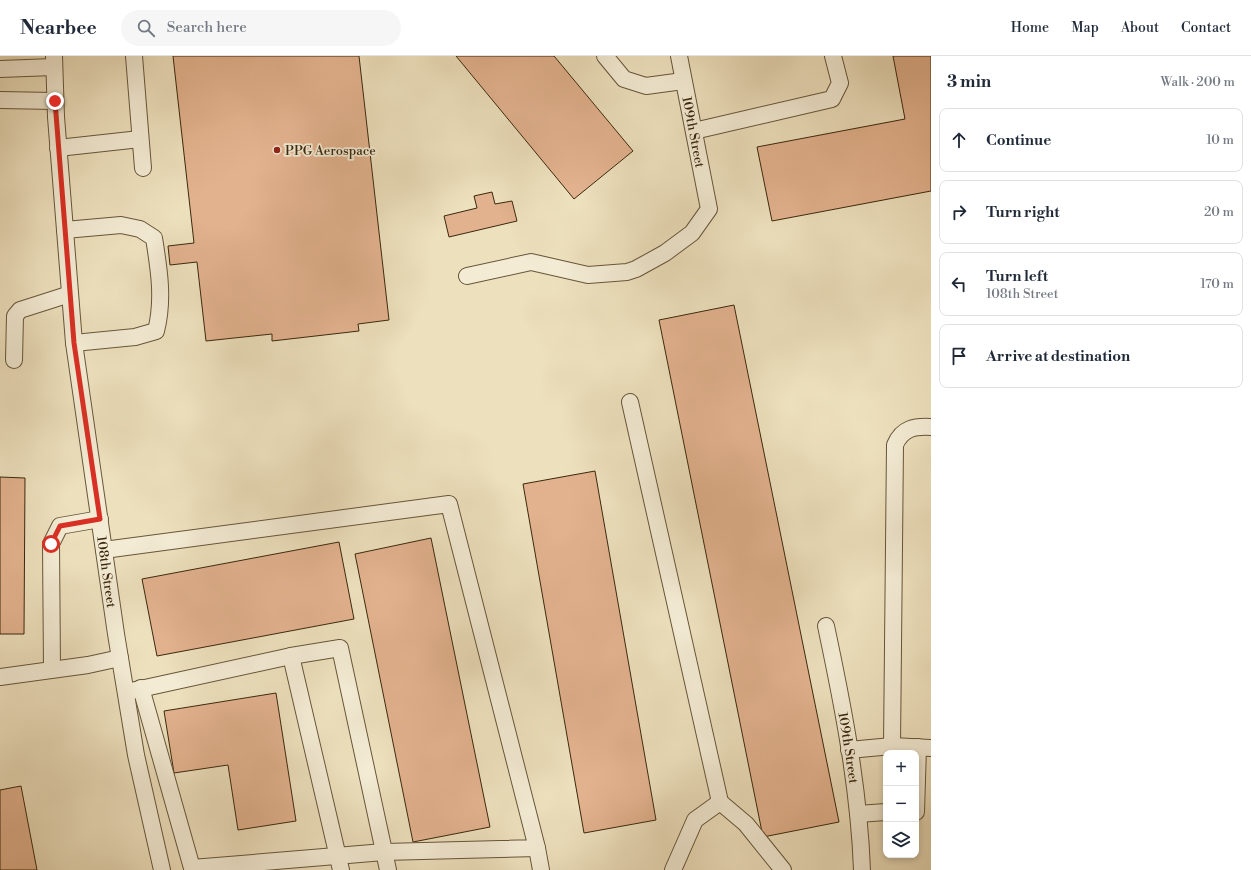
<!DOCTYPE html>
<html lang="en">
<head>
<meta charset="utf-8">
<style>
	:root { --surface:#fff; --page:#f6f6f7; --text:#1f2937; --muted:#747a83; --line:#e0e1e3 }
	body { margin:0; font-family:"Libre Bodoni",serif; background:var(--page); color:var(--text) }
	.controls { position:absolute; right:12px; bottom:12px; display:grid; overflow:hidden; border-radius:8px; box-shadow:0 2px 6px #0003 }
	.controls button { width:36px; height:36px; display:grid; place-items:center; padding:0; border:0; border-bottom:1px solid var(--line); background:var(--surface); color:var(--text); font:20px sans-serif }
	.stop { position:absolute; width:12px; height:12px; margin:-9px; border:3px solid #d93025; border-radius:50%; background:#fff }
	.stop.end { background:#d93025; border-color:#fff; box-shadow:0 1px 4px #0008 }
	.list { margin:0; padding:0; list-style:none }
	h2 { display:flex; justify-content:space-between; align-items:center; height:52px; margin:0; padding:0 16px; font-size:17px }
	h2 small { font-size:13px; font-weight:400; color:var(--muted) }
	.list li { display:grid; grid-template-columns:26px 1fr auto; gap:12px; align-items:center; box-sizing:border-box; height:64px; margin:0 8px 8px; padding:0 8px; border:1px solid var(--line); border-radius:8px }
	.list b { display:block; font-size:15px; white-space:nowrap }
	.list p { margin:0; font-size:13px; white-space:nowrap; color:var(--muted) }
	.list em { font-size:13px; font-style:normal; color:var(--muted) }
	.icon { flex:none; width:22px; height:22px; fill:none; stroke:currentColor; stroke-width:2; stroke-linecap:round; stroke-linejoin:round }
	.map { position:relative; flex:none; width:931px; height:814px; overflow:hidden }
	header { display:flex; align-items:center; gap:24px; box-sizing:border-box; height:56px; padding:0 20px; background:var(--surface); border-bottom:1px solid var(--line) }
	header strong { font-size:19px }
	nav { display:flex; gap:22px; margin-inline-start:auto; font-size:14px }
	.search { width:280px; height:36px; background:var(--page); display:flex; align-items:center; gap:10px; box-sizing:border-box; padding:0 14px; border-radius:22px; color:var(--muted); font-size:15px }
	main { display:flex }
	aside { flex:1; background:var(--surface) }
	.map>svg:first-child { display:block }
</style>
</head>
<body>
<header>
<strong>Nearbee</strong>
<div class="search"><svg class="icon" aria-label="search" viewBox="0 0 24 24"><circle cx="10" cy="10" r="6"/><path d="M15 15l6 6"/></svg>Search here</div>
<nav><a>Home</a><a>Map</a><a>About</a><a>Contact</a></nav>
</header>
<main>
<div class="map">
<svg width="931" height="814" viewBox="0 0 931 814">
	<rect width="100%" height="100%" fill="#ede0bd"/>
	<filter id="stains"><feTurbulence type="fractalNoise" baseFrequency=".005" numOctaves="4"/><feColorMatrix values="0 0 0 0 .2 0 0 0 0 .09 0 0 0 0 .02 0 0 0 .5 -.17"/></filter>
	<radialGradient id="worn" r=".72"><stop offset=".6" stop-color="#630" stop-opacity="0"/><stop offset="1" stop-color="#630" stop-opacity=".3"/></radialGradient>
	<g fill="#e2b28e" stroke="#3a280e">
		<polygon points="173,0 359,0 389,264 358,268 359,275 272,285 272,278 206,285 197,206 170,209 168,190 194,187"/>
		<polygon points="456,0 554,0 633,95 574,143"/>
		<polygon points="893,0 931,0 931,135 772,165 757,91 905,63"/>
		<polygon points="492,136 495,148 512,145 517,165 449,181 444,160 477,152 474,140"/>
		<polygon points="734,249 839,766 763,781 659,264"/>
		<polygon points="595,415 656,764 584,777 523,428"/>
		<polygon points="0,421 25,422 24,578 0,578"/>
		<polygon points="431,482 490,771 413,786 355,498"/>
		<polygon points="339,486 354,563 157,600 142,523"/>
		<polygon points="276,637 296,765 238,774 228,709 174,717 164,655"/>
		<polygon points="21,730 37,814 0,814 0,734"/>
	</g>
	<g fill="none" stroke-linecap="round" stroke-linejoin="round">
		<defs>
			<g id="minor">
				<path id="s1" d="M54,0L56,61L74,287L116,578L136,699L162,814"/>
				<polyline points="134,0 143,112"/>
				<polyline points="605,0 624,23 646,30 683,25"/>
				<polyline points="0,13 54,11"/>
				<polyline points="0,44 55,45"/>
				<polyline points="694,75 832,43 840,27 833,0"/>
				<polyline points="58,92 140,83"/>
				<path d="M65,174L121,169L140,173L154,182C159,213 164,244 156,275L135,281L74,287"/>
				<polyline points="467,220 531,206 588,219 627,216 636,213 665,197 692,177 709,153 679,0"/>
				<polyline points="14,304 15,260 20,254 70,238"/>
				<polyline points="630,346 720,746"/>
				<polyline points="104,494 449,448 537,792 384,796 192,812 141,632"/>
				<path id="s2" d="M826,570C843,650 859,732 862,814"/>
				<polyline points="291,600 340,592 388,814"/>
				<polyline points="52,613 51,488 60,470 100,463"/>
				<polyline points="0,621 88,609 120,602"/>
				<polyline points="131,635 291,600 341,814"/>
				<path d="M892,690L895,389C902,372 915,370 931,371"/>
				<polyline points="849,694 892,690 931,692"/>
				<polyline points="916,756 918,691"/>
				<polyline points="858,758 886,756"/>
				<polyline points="537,792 541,814"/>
				<polyline points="673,814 695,764 720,746 746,768 783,814"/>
			</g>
		</defs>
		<use href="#minor" stroke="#67563a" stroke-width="18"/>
		<use href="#minor" stroke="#f3ebd4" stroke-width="16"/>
	</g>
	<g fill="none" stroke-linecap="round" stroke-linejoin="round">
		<polyline stroke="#d93025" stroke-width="5" points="51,488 60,470 100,463 74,287 55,45"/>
	</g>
	<circle fill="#8f2418" stroke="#f3ebd4" stroke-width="1.5" cx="277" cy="94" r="4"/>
	<g text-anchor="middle" stroke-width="3.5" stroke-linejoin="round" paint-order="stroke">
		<g font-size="13" fill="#3a280e" stroke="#f3ebd4">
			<text transform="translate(694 76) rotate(79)" y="5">109th Street</text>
			<text dy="5" stroke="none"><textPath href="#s1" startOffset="519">108th Street</textPath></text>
			<text dy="5" stroke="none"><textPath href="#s2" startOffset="124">109th Street</textPath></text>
		</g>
		<g font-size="13" fill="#3a280e" stroke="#f3ebd4" text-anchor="start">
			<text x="285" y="99">PPG Aerospace</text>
		</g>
	</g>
	<rect width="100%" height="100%" filter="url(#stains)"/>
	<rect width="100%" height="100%" fill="url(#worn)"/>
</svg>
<div class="controls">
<button>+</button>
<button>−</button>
<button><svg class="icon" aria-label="layers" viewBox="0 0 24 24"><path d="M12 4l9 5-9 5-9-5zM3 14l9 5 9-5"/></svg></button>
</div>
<div class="stop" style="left:51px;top:488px"></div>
<div class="stop end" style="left:55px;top:45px"></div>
</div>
<aside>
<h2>3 min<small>Walk · 200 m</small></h2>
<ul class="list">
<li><svg class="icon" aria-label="ahead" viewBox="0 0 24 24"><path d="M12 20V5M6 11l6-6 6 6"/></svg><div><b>Continue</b></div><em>10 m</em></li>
<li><svg class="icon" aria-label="right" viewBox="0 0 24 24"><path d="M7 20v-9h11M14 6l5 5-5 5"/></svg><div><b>Turn right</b></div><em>20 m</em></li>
<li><svg class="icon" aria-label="left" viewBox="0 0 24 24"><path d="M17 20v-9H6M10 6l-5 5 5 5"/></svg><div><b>Turn left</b><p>108th Street</p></div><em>170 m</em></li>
<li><svg class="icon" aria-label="arrive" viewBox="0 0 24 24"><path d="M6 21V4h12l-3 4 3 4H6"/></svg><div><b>Arrive at destination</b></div></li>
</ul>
</aside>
</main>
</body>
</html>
